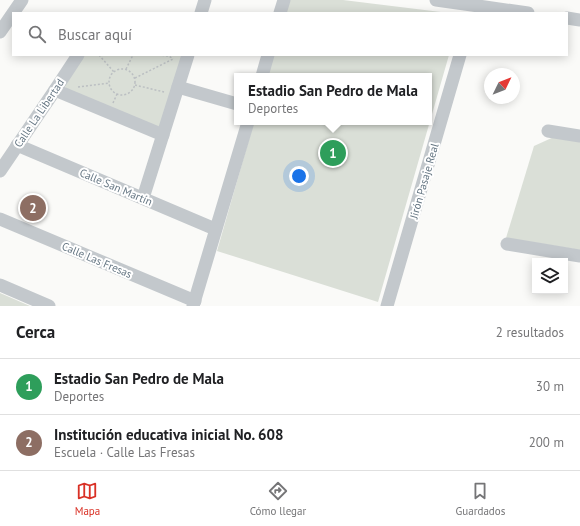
<!DOCTYPE html>
<html lang="es">
<head>
<meta charset="utf-8">
<style>
	:root { --surface:#fff; --page:#f2f2f2; --text:#202124; --muted:#757577; --line:#e0e0e0; --accent:#d93025 }
	body { margin:0; font-family:"PT Sans",sans-serif; background:var(--page); color:var(--text) }
	.controls { position:absolute; right:12px; bottom:12px; display:grid; overflow:hidden; border-radius:0px; box-shadow:0 2px 10px #0003 }
	.controls button { width:36px; height:36px; display:grid; place-items:center; padding:0; border:0; border-bottom:1px solid var(--line); background:var(--surface); color:var(--text); font:20px sans-serif }
	.compass { position:absolute; left:484px; top:68px; width:36px; height:36px; border-radius:50%; background:var(--surface); box-shadow:0 2px 10px #0003; rotate:47deg }
	.you { position:absolute; left:299px; top:176px; width:14px; height:14px; margin:-10px; border:3px solid #fff; border-radius:50%; background:#1a73e8; box-shadow:0 0 0 6px #1a73e833 }
	.badge { display:grid; place-items:center; width:26px; height:26px; border-radius:50%; background:var(--accent); color:#fff; font-size:13px; font-weight:700 }
	.pin { position:absolute; translate:-50% -50%; border:2px solid #fff; box-shadow:0 1px 4px #0006 }
	.popup { position:absolute; left:234px; top:73px; width:198px; height:52px; box-sizing:border-box; display:grid; place-content:center; border-radius:0px; background:var(--surface); filter:drop-shadow(0 1px 3px #0005); font-size:13px; white-space:nowrap; color:var(--muted) }
	.popup b { font-size:15px; color:var(--text) }
	.popup::after { content:''; position:absolute; left:50%; top:100%; margin-left:-8px; border:8px solid transparent; border-top-color:var(--surface) }
	.list { margin:0; padding:0; list-style:none }
	h2 { display:flex; justify-content:space-between; align-items:center; height:52px; margin:0; padding:0 16px; font-size:17px }
	h2 small { font-size:13px; font-weight:400; color:var(--muted) }
	.list li { display:grid; grid-template-columns:26px 1fr auto; gap:12px; align-items:center; box-sizing:border-box; height:56px; padding:0 16px; border-top:1px solid var(--line) }
	.list b { display:block; font-size:15px; white-space:nowrap }
	.list p { margin:0; font-size:13px; white-space:nowrap; color:var(--muted) }
	.list em { font-size:13px; font-style:normal; color:var(--muted) }
	.icon { flex:none; width:22px; height:22px; fill:none; stroke:currentColor; stroke-width:2; stroke-linecap:round; stroke-linejoin:round }
	.map { position:relative; flex:none; width:580px; height:306px; overflow:hidden }
	.search { position:absolute; background:var(--surface); box-shadow:0 2px 10px #0003; left:12px; right:12px; top:12px; height:44px; display:flex; align-items:center; gap:10px; box-sizing:border-box; padding:0 14px; border-radius:0px; color:var(--muted); font-size:15px }
	.sheet { height:164px; background:var(--surface) }
	nav { display:flex; justify-content:space-around; align-items:center; box-sizing:border-box; height:56px; border-top:1px solid var(--line); background:var(--surface); font-size:11px; color:var(--muted) }
	nav a { display:grid; justify-items:center; gap:2px }
	nav .on { color:var(--accent) }
	.map>svg:first-child { display:block }
</style>
</head>
<body>
<div class="map">
<svg width="580" height="306" viewBox="0 0 580 306">
	<rect width="100%" height="100%" fill="#fafaf8"/>
	<g fill="#dadfd7">
		<polygon points="290,0 343,0 449,13 286,13"/>
		<polygon points="84,55 184,55 162,128 67,93 65,86"/>
		<polygon points="274,55 449,55 378,302 217,251 254,122 429,122 429,76 268,76"/>
		<polygon points="556,136 580,141 580,250 506,238 534,146"/>
		<polygon points="0,293 30,306 0,306"/>
	</g>
	<g fill="none" stroke-linecap="round" stroke-linejoin="round">
		<g stroke="#bbbfc2" stroke-width="1.5" stroke-dasharray="2 2" stroke-linecap="butt">
			<polyline points="99,55 114,72"/>
			<polyline points="158,55 169,56 173,59"/>
			<polyline points="126,69 133,55"/>
			<circle cx="122" cy="82" r="13"/>
			<polyline points="135,78 173,59"/>
			<polyline points="135,85 164,92"/>
			<polyline points="78,87 109,83"/>
			<polyline points="113,103 117,94"/>
		</g>
		<g stroke="#c3c8cc" stroke-width="13">
			<polyline points="436,0 528,13"/>
			<polyline points="201,13 205,0"/>
			<polyline points="280,13 284,0"/>
			<polyline points="567,18 580,20"/>
			<polyline points="0,32 22,0"/>
			<polyline points="262,76 268,55"/>
			<polyline points="178,87 237,104"/>
			<polyline points="55,90 163,135"/>
			<polyline points="548,131 580,136"/>
			<polyline points="17,145 215,229"/>
			<polyline points="0,171 55,90 78,55"/>
			<polyline points="143,198 188,55"/>
			<polyline points="0,219 195,301"/>
			<polyline points="507,244 580,256"/>
			<polyline points="0,285 49,306"/>
			<polyline points="193,306 248,122"/>
			<polyline points="387,306 460,55"/>
		</g>
	</g>
	<g text-anchor="middle" stroke-width="4" stroke-linejoin="round" paint-order="stroke">
		<g font-size="11" fill="#657683" stroke="#fff">
			<text transform="translate(39 113) rotate(-56)" y="4">Calle La Libertad</text>
			<text transform="translate(424 181) rotate(-74)" y="4">Jirón Pasaje Real</text>
			<text transform="translate(116 187) rotate(23)" y="4">Calle San Martín</text>
			<text transform="translate(97 260) rotate(23)" y="4">Calle Las Fresas</text>
		</g>
	</g>
</svg>
<div class="controls">
<button><svg class="icon" aria-label="layers" viewBox="0 0 24 24"><path d="M12 4l9 5-9 5-9-5zM3 14l9 5 9-5"/></svg></button>
</div>
<svg class="compass" viewBox="-18 -18 36 36"><path d="M0-13l5 13h-10z" fill="#e53935"/><path d="M0 13l5-13h-10z" fill="#757577"/></svg>
<div class="you"></div>
<div class="pin badge" style="left:333px;top:153px;background:#2e9e5b">1</div>
<div class="popup"><b>Estadio San Pedro de Mala</b>Deportes</div>
<div class="pin badge" style="left:33px;top:208px;background:#8d6e63">2</div>
<div class="search"><svg class="icon" aria-label="search" viewBox="0 0 24 24"><circle cx="10" cy="10" r="6"/><path d="M15 15l6 6"/></svg>Buscar aquí</div>
</div>
<section class="sheet">
<h2>Cerca<small>2 resultados</small></h2>
<ul class="list">
<li><span class="badge" style="background:#2e9e5b">1</span><div><b>Estadio San Pedro de Mala</b><p>Deportes</p></div><em>30 m</em></li>
<li><span class="badge" style="background:#8d6e63">2</span><div><b>Institución educativa inicial No. 608</b><p>Escuela · Calle Las Fresas</p></div><em>200 m</em></li>
</ul>
</section>
<nav>
<a class="on"><svg class="icon" aria-label="map" viewBox="0 0 24 24"><path d="M3 6l6-2 6 2 6-2v14l-6 2-6-2-6 2zM9 4v14M15 6v14"/></svg>Mapa</a>
<a><svg class="icon" aria-label="directions" viewBox="0 0 24 24"><path d="M12 3l9 9-9 9-9-9zM9 14v-3h6M13 9l2 2-2 2"/></svg>Cómo llegar</a>
<a><svg class="icon" aria-label="saved" viewBox="0 0 24 24"><path d="M7 4h10v16l-5-4-5 4z"/></svg>Guardados</a>
</nav>
</body>
</html>
